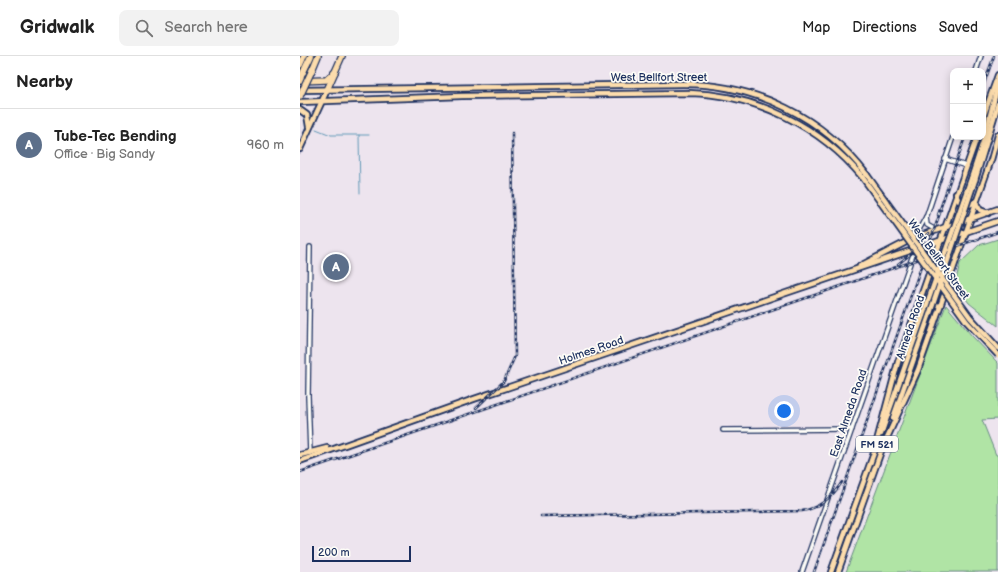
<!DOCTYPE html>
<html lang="en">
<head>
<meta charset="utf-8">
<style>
	:root { --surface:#fff; --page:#f2f2f2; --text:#222; --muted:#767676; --line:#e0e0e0; --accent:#1f6fb2 }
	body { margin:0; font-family:"Balsamiq Sans",sans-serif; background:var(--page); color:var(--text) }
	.controls { position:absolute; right:12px; top:12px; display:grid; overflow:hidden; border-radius:8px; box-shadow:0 2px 10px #0003 }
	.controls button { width:36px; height:36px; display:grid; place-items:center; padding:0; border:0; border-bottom:1px solid var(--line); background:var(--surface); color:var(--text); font:20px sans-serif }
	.scale { position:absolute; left:12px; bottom:10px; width:99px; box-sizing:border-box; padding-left:4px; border:2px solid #1b2f5e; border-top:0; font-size:11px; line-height:14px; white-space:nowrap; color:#1b2f5e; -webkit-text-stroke:3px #fdfcf7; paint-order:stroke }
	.you { position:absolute; left:484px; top:355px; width:14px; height:14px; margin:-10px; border:3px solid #fff; border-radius:50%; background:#1a73e8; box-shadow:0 0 0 6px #1a73e833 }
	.badge { display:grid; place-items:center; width:26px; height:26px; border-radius:50%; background:var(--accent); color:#fff; font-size:13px; font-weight:700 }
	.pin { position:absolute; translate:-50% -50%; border:2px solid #fff; box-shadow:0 1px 4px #0006 }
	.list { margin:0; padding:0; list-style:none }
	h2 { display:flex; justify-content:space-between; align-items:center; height:52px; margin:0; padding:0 16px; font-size:17px }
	h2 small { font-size:13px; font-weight:400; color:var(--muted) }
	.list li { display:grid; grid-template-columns:26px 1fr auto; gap:12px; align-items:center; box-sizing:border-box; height:72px; padding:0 16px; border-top:1px solid var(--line) }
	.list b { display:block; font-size:15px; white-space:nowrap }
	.list p { margin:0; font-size:13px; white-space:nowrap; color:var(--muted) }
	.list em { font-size:13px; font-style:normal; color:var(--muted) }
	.icon { flex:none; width:22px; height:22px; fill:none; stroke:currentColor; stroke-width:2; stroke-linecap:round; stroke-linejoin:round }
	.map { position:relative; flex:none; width:698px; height:516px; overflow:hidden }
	header { display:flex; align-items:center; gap:24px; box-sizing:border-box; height:56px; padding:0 20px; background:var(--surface); border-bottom:1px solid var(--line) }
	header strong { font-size:19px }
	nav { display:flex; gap:22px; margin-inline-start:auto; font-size:14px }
	.search { width:280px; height:36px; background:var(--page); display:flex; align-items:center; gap:10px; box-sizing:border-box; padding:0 14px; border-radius:8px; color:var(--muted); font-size:15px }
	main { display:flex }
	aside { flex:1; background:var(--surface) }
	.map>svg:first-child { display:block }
</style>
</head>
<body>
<header>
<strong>Gridwalk</strong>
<div class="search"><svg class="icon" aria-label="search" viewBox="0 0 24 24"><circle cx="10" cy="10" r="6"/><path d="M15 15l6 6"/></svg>Search here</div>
<nav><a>Map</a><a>Directions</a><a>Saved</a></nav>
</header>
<main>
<aside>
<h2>Nearby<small></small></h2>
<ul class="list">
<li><span class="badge" style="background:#5c6f8a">A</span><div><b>Tube-Tec Bending</b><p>Office · Big Sandy</p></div><em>960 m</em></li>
</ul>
</aside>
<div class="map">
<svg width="698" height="516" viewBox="0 0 698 516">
	<rect width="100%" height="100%" fill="#ede4ee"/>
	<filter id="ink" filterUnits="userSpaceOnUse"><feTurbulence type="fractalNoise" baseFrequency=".025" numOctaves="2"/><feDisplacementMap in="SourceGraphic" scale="8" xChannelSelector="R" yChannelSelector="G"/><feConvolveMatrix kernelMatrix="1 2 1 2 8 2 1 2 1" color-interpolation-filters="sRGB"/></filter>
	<g filter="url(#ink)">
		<g fill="#b0e4a5" stroke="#668a82">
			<polygon points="698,183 698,270 669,247 655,228 660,207 679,189"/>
			<polygon points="646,249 672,280 698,307 698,363 682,364 696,399 698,399 698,516 546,516"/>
		</g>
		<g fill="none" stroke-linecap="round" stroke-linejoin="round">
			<g stroke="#6198b6" stroke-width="1">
				<polyline points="16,73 31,79 69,79"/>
				<polyline points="59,79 60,137"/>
			</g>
			<defs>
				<g id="minor">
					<polyline points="676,15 681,0"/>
					<polyline points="645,103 666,110"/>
					<polyline points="626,161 627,169 636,174"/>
					<polyline points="615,181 627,159 653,81"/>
					<polyline points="423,374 552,373"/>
					<polyline points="10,397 8,340 10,191"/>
					<polyline points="502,516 615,193"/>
				</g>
				<g id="major">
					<path d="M0,34L383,28C456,28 523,61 567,119"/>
					<path d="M0,46L162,40L390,37C457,39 520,70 563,122"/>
					<polyline points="0,54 7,59 9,71"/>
					<polyline points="683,61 698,19"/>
					<polyline points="0,93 27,34"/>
					<polyline points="671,123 683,86 698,29"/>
					<polyline points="675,124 698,48"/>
					<path d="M656,138C659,150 667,152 676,145"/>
					<polyline points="676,147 680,154 688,157"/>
					<polyline points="560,210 614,182 698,153"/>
					<polyline points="620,243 640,250"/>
					<polyline points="593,362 629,260"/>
					<polyline points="581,378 623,259"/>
					<polyline points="585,386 618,314 691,104 698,79"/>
					<polyline points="574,396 598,306 677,81"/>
					<polyline points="0,399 27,392"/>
					<polyline points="0,405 174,343 698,165"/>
					<polyline points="531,516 575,394"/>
					<polyline points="538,516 585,384"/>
				</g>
				<g id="highway">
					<polyline points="0,9 4,0"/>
					<polyline points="13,12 18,0"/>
					<polyline points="0,23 11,0"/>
					<polyline points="0,25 26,24 35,16"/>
					<polyline points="27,34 42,0"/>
				</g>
			</defs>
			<use href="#minor" stroke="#1b2f5e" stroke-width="6"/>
			<use href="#major" stroke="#1b2f5e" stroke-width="8"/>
			<use href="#highway" stroke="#1b2f5e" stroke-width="8"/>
			<use href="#minor" stroke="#fdfcf7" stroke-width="3.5"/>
			<use href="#major" stroke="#fcdcac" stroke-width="4.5"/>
			<use href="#highway" stroke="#fcdcac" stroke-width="5.5"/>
			<defs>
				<g id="rail">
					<polyline points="683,30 694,0"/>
					<polyline points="638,159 665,81"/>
					<polyline points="598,208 612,197 629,177"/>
					<polyline points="176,352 204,325 215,300 212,77"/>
					<polyline points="0,416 698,176"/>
					<path d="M241,460L502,455C520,452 533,440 542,426"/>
					<polyline points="514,516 641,154"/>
				</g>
			</defs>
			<use href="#rail" stroke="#1b2f5e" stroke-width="2.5"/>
			<use href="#rail" stroke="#fdfcf7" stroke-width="1" stroke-dasharray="3" stroke-linecap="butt"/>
			<defs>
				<g id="major-bridge">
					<polyline points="567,119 670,261 698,292"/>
					<polyline points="563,122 667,266 698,299"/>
					<polyline points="623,259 671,123"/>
					<polyline points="629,260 675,124"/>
				</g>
				<polyline id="highway-bridge" points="0,40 13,12"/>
			</defs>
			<use href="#major-bridge" stroke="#1b2f5e" stroke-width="8" stroke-linecap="butt"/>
			<use href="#highway-bridge" stroke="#1b2f5e" stroke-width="8" stroke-linecap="butt"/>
			<use href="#major-bridge" stroke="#fcdcac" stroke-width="4.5"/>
			<use href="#highway-bridge" stroke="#fcdcac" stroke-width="5.5"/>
		</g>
	</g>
	<g text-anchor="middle" stroke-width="3.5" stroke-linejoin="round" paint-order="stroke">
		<rect fill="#fdfcf7" stroke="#5f6c8c" stroke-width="1" x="556" y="380" width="42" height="16" rx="3"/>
		<g font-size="10" font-weight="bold" fill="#1b2f5e">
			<text x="577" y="392">FM 521</text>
		</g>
		<g font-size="11" fill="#1b2f5e" stroke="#fdfcf7">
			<text x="359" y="25">West Bellfort Street</text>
			<text transform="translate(639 203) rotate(54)" y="4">West Bellfort Street</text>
			<text transform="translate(610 271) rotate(-71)" y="4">Almeda Road</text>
			<text transform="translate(291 294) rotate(-19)" y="4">Holmes Road</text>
			<text transform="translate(548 357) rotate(-71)" y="4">East Almeda Road</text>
		</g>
	</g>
</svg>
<div class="controls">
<button>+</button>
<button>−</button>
</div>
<div class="scale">200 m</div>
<div class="you"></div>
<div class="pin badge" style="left:36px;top:211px;background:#5c6f8a">A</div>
</div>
</main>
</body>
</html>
